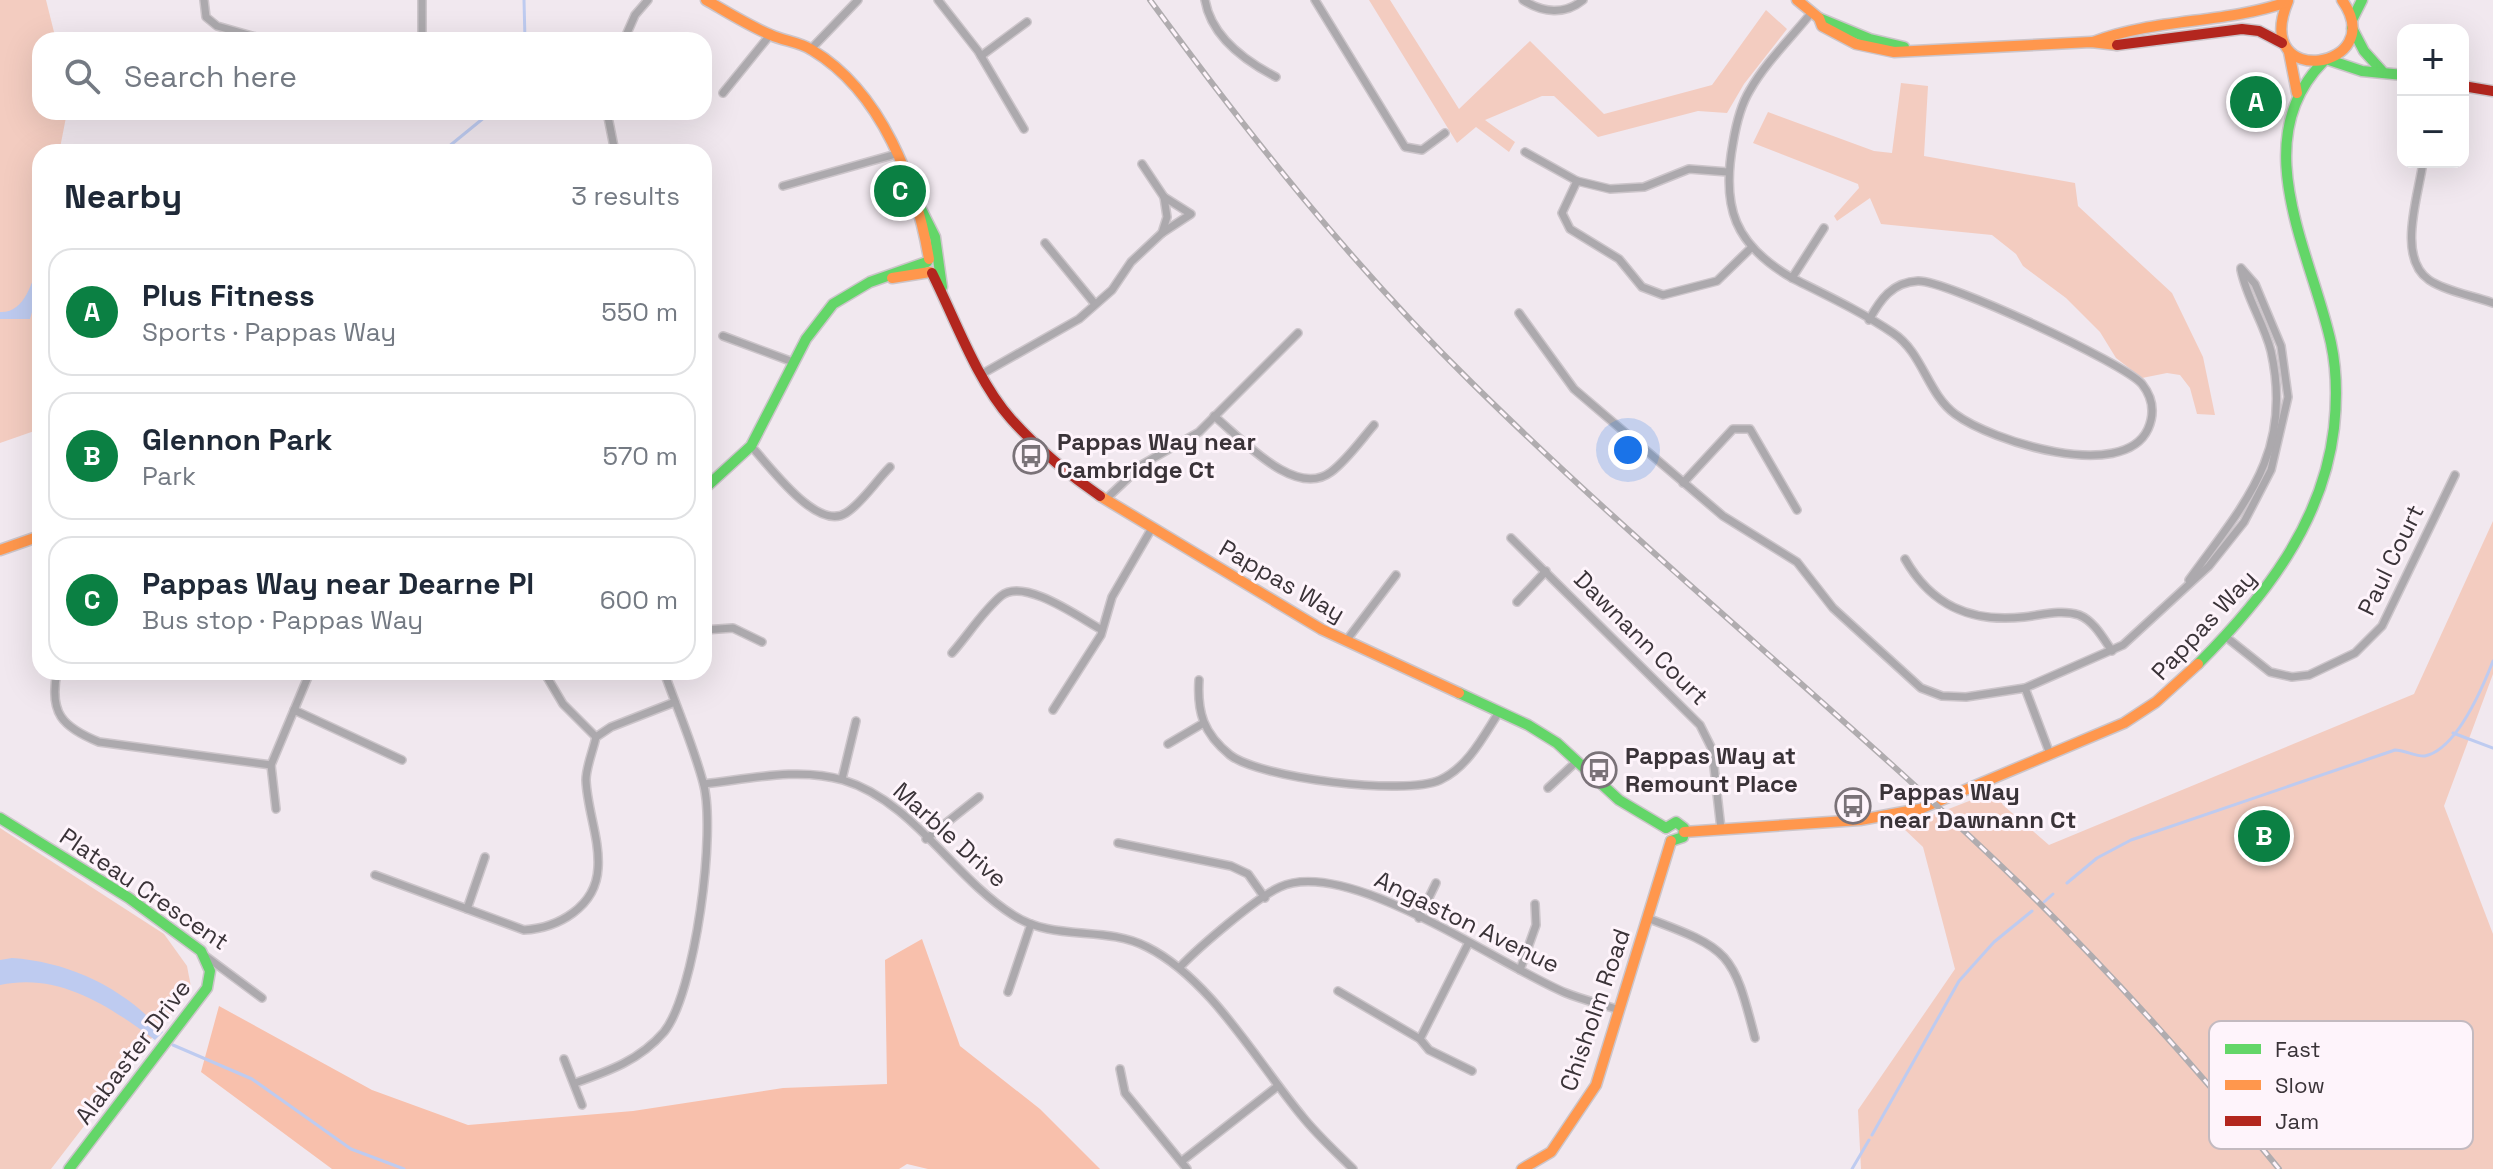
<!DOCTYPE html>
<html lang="en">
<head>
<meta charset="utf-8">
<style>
	:root { --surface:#fff; --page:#f2f2f3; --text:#1f2937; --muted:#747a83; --line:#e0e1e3; --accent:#0b8043 }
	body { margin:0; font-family:"Space Grotesk",sans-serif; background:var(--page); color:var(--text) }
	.controls { position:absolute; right:24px; top:24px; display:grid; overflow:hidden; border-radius:16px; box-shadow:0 8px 32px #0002 }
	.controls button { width:72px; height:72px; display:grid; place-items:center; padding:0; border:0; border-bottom:2px solid var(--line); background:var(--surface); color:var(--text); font:40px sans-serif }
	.you { position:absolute; left:1628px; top:450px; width:28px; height:28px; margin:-20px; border:6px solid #fff; border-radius:50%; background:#1a73e8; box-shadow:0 0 0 12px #1a73e833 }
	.badge { display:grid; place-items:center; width:52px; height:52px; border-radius:50%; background:var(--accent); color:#fff; font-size:26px; font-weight:700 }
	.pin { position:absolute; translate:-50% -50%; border:4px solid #fff; box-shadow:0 2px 8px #0006 }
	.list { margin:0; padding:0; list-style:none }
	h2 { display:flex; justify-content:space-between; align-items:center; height:104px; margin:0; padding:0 32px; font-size:34px }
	h2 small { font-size:26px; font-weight:400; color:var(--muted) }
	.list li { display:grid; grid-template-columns:52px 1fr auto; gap:24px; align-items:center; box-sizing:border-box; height:128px; margin:0 16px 16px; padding:0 16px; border:2px solid var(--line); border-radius:24px }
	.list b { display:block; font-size:30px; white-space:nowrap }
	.list p { margin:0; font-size:26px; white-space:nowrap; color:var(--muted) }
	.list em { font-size:26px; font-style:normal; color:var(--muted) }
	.icon { flex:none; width:44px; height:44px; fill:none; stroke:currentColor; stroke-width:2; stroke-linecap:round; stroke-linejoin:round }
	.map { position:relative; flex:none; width:2493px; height:1169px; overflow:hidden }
	.search { position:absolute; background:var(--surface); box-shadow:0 8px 32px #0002; left:32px; top:32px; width:680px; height:88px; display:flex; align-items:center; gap:20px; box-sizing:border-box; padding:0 28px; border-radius:24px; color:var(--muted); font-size:30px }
	.panel { position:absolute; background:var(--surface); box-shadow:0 8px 32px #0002; left:32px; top:144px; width:680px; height:536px; border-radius:24px }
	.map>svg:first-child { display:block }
</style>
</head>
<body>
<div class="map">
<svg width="2493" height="1169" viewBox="0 0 2493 1169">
	<rect width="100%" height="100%" fill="#f1e8ef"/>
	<g fill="#f3ccc0">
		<polygon points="0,0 46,0 56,40 40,40 40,112 67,112 60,148 40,152 40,429 0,443"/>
		<polygon points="1369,0 1390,0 1459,109 1530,41 1604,114 1712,85 1766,10 1787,29 1744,84 1727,113 1698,111 1598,137 1554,96 1542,96 1485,120 1515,142 1509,152 1476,127 1457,143"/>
		<polygon points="1901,83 1928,86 1924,156 2075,183 2078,206 2172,293 2203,357 2215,415 2197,414 2190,388 2180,375 2167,373 2142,378 2116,358 2100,332 2066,298 2023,266 2016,254 1992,235 1881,224 1870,198 1837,221 1834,216 1859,188 1858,184 1753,143 1768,112 1874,151 1892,153"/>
		<polygon points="2493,521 2493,674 2444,806 2493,934 2493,1169 1861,1169 1858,1110 1955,969 1923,847 1902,827 1995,791 2003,805 2049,845 2414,694"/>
		<polygon points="0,828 164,934 187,966 191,987 51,1169 0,1169"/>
	</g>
	<polygon fill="#f8c0ac" points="922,939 960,1046 1040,1109 1100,1169 928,1169 907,1164 899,1169 332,1169 201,1072 219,1006 372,1090 468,1125 633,1111 783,1088 887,1084 885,960"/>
	<g fill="#becbf0">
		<path d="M40,263V284L30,319H0V312C26,313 31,281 40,263Z"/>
		<path d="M12,958C70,962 124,988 163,1032L155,1040C109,1006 59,972 0,985V960Z"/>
	</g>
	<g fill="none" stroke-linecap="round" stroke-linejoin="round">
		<g stroke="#becbf0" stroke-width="3">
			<polyline points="524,0 525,40"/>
			<polyline points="442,152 491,112"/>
			<polyline points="2453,733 2493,748"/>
			<path d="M2067,883L2097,858L2131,840L2395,750C2404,750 2417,757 2425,756C2457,749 2482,689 2493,661"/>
			<polyline points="2044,902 2053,894"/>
			<polyline points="173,1045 252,1079 351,1149 404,1169"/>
			<polyline points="1872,1135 1959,981 1994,942 2032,911"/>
			<polyline points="1852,1169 1869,1140"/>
		</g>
		<defs>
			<g id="street">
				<polyline points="204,0 206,17 217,26 266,40"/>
				<polyline points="422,0 422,40"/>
				<polyline points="938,0 978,51 1024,129"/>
				<path d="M1205,0C1211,36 1245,61 1276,77"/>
				<polyline points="1315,0 1405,147 1422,150 1445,133"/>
				<path d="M1523,0C1543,13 1565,15 1583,0"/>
				<path d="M1812,12C1792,37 1766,62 1750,90C1740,106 1736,125 1733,143C1721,208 1735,245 1792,278C1826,295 1862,312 1893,333C1923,353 1927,393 1955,414C1991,441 2123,483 2148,429C2155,413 2153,398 2142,384C2124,363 1946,280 1918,281C1892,282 1880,300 1869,320"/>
				<polyline points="624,40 635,15 648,0"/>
				<polyline points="811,49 858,0"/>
				<polyline points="981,56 1027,22"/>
				<polyline points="723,93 770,35"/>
				<polyline points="607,112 615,152"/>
				<polyline points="1525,152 1577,181 1610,189 1644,187 1689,169 1728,172"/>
				<path d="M2423,162C2419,194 2396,257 2429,280C2445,291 2474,296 2493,303"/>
				<polyline points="1577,181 1562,213 1570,229 1619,259 1642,287 1663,295 1717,281 1751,248"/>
				<polyline points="783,186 896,154"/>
				<polyline points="1162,233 1191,214 1164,197"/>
				<polyline points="1045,243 1095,304"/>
				<polyline points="1792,278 1824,228"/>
				<polyline points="1519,313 1574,389 1723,516 1797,562 1833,608 1921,688 1942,696 1966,697 2025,688 2123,645 2209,566 2244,522 2271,470 2288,397 2281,346 2255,284 2241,268"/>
				<polyline points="723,336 793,362"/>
				<polyline points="982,374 1079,319 1112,290 1131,262 1162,233 1167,217 1164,197 1142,164"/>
				<path d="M1214,416C1242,439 1295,499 1331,472C1347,460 1361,440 1374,425"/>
				<path d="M751,446C770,466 817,532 846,513C862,503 876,481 890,467"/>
				<polyline points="1683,483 1733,429 1750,429 1797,510"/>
				<polyline points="1105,500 1143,464 1199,432 1298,333"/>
				<polyline points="1511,538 1700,725 1712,749 1721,829"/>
				<path d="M1905,559C1931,605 1970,623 2024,617C2042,615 2061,609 2079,615C2094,621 2103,638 2112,651"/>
				<path d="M2189,580C2244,504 2294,453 2271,351C2264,323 2247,299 2241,270"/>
				<polyline points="1517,602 1546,571"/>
				<polyline points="704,630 733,628 762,642"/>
				<polyline points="2226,637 2270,672 2292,677 2309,675 2355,653 2382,626 2455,475"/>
				<polyline points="1346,641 1396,575"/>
				<path d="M952,653C968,635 983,611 1001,596C1024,577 1080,618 1102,630"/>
				<path d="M57,672C49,713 62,727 99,742L271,765"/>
				<polyline points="544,672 563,704 596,737"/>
				<path d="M1199,680C1197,712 1203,733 1230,755C1259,778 1405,796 1440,780C1468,767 1483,737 1499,712"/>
				<polyline points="2025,688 2050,754"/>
				<polyline points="294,710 402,760"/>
				<polyline points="1053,710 1101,635 1112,597 1152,528"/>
				<polyline points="1168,744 1202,724"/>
				<polyline points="842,779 856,721"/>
				<path d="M704,784C749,779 799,767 843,780C913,801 953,877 1013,915C1054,942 1105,925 1147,947C1211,979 1257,1062 1302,1116C1317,1135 1336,1152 1353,1169"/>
				<polyline points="1548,788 1577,761"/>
				<polyline points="276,809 271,765 310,672"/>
				<polyline points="926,839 979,797"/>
				<polyline points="1118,843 1231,866 1248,874 1265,898"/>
				<path d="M375,875L524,930C558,928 596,907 598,868C600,839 587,809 586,780C586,767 593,751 596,737L611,727L675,702"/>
				<polyline points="467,909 485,857"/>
				<polyline points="1419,918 1436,883"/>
				<path d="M1647,918C1730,949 1733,952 1755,1038"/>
				<polyline points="204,955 262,998"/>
				<path d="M1180,967C1198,948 1257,897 1280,887C1348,856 1500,966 1566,993C1583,1000 1602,1004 1619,1010"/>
				<polyline points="1520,970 1536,925 1535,904"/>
				<polyline points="1338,991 1420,1039 1429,1050 1472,1071"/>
				<polyline points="1008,992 1031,924"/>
				<polyline points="1420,1039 1468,944"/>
				<polyline points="564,1059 582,1105"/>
				<polyline points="1120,1069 1125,1093 1187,1169"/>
				<path d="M575,1083C609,1071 640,1060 664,1032C695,994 717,829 703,782C693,745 677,708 664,672"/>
				<polyline points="1182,1161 1278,1086"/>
			</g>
			<g id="fast">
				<polyline points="1819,18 1870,39 1904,47"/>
				<polyline points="2352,20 2362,0"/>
				<polyline points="2352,28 2364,51 2382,71"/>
				<polyline points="2329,60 2362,71 2403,75"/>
				<polyline points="921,209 935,237 942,287"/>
				<polyline points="704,489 751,446 806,339 833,304 870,282 927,262"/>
				<path d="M2198,664C2264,598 2323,523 2334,428C2337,400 2337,371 2331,343C2312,255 2245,141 2323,62"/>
				<polyline points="1459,693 1528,725 1557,743 1619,800 1666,828"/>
				<polyline points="0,818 129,898 201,951 210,971 207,988 69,1169"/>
				<polyline points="1666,828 1676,822 1684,828 1683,837 1671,841"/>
			</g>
			<g id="slow">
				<path d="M706,0C727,12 749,26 771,35C784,41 800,42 812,50C882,92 916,183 929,259"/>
				<polyline points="1797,0 1819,18 1822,26 1856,44 1894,52 2091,42 2117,45"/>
				<path d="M2288,1C2250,92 2391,69 2342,0"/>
				<path d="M2093,42C2156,18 2224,24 2287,2"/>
				<polyline points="2289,52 2297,93"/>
				<polyline points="892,278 930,272"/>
				<polyline points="1100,496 1321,629 1459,693"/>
				<polyline points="0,550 40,536"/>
				<polyline points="1684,832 1860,820 1920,809 2124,723 2156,702 2198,664"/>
				<polyline points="1522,1169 1551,1152 1596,1085 1671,841"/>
			</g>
			<g id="jam">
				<polyline points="2117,45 2242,29 2259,31 2282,43"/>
				<polyline points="2463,86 2493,91"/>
				<path d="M932,273C956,321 976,379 1011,419C1037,448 1068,474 1100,496"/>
			</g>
		</defs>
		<use href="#street" stroke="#ccc5ca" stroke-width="10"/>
		<use href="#fast" stroke="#ccc5ca" stroke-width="13"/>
		<use href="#slow" stroke="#ccc5ca" stroke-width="13"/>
		<use href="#jam" stroke="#ccc5ca" stroke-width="13"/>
		<use href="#street" stroke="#aca9ad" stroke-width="7"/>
		<use href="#fast" stroke="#63d668" stroke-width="10"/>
		<use href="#slow" stroke="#ff974d" stroke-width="10"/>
		<use href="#jam" stroke="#b3261e" stroke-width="10"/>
		<defs>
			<path id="rail" d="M1150,0C1248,134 1352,265 1471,382C1647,556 1842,712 2020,884C2112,974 2198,1069 2279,1169"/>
		</defs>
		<use href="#rail" stroke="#b0acaf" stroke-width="6"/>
		<use href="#rail" stroke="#fef4fb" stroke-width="3" stroke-dasharray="9" stroke-linecap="butt"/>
	</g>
	<defs>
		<symbol id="bus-ring" viewBox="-11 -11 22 22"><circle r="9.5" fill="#fef4fb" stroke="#7a7278" stroke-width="1.5"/><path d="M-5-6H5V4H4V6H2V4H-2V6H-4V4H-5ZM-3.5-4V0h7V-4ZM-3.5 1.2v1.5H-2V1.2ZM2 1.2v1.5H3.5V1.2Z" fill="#7a7278"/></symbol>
	</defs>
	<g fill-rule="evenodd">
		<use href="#bus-ring" x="1011" y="436" width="40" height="40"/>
		<use href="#bus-ring" x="1579" y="750" width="40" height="40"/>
		<use href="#bus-ring" x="1833" y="786" width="40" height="40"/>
	</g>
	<g text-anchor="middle" stroke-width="6" stroke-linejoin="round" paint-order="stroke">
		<g font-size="24" font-weight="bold" fill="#3a3338" stroke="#fef4fb" text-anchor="start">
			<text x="1057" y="450">Pappas Way near<tspan x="1057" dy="28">Cambridge Ct</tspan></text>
			<text x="1625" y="764">Pappas Way at<tspan x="1625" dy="28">Remount Place</tspan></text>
			<text x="1879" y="800">Pappas Way<tspan x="1879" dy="28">near Dawnann Ct</tspan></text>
		</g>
		<g font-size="24" fill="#3a3338" stroke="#fef4fb">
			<text transform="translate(2391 560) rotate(-64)" y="8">Paul Court</text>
			<text transform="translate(1282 581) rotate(30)" y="8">Pappas Way</text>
			<text transform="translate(2204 625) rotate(-47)" y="8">Pappas Way</text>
			<text transform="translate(1641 638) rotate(45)" y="8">Dawnann Court</text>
			<text transform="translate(950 835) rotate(42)" y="8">Marble Drive</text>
			<text transform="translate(144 889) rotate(34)" y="8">Plateau Crescent</text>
			<text transform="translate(1467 922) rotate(26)" y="8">Angaston Avenue</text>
			<text transform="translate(1595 1010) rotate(-71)" y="8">Chisholm Road</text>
			<text transform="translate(133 1052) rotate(-53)" y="8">Alabaster Drive</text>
		</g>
	</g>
	<rect x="2209" y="1021" width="264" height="128" rx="12" fill="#fef4fb" stroke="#c3bac0" stroke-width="2"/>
	<rect x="2225" y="1044" width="36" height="10" fill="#63d668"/>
	<rect x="2225" y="1080" width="36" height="10" fill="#ff974d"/>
	<rect x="2225" y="1116" width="36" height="10" fill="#b3261e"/>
	<g font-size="22" fill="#3a3338">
		<text x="2275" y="1057">Fast</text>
		<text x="2275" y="1093">Slow</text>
		<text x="2275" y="1129">Jam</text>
	</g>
</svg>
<div class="controls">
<button>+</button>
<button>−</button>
</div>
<div class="you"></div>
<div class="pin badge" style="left:2256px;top:102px">A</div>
<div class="pin badge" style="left:2264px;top:836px">B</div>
<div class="pin badge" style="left:900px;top:191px">C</div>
<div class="search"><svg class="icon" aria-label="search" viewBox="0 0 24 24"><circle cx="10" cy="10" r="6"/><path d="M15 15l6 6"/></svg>Search here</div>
<section class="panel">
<h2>Nearby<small>3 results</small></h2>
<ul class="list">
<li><span class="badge">A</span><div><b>Plus Fitness</b><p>Sports · Pappas Way</p></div><em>550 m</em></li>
<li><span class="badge">B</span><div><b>Glennon Park</b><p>Park</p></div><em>570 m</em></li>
<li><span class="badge">C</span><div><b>Pappas Way near Dearne Pl</b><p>Bus stop · Pappas Way</p></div><em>600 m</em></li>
</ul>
</section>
</div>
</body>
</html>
